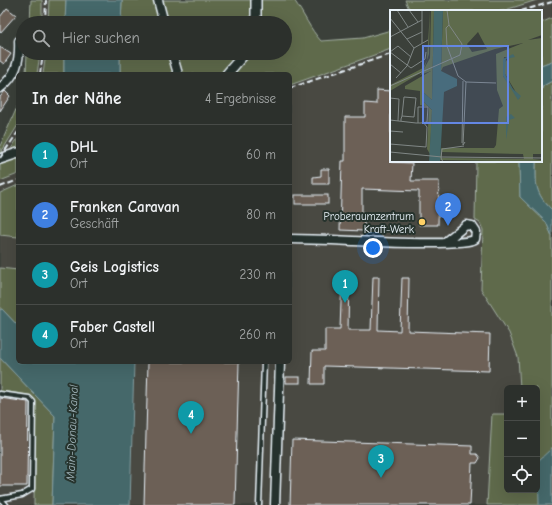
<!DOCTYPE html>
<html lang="de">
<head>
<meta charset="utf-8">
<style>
	:root { --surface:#2c302c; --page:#383c38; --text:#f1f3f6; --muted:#a6a9a9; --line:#484b48; --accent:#ffd166 }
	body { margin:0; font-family:"Comic Neue",sans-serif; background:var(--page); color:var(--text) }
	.controls { position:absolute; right:12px; bottom:12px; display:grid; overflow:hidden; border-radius:6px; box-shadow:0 4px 16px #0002 }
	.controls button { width:36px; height:36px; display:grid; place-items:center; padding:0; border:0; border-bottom:1px solid var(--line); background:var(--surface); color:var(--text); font:20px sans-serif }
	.you { position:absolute; left:373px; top:248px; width:14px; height:14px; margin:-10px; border:3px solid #fff; border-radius:50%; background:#1a73e8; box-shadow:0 0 0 6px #1a73e833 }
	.badge { display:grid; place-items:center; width:26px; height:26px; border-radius:50%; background:var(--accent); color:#fff; font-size:13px; font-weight:700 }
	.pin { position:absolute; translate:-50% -33px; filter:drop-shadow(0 1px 2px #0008) }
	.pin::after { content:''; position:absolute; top:21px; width:14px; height:12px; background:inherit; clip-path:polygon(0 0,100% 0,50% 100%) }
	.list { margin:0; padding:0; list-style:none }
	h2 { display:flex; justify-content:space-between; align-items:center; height:52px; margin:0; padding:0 16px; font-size:17px }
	h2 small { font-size:13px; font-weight:400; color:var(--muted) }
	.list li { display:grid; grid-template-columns:26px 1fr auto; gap:12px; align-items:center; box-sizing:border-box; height:60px; padding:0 16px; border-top:1px solid var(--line) }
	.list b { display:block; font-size:15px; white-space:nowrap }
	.list p { margin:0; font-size:13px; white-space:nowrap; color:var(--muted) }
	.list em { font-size:13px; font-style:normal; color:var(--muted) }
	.icon { flex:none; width:22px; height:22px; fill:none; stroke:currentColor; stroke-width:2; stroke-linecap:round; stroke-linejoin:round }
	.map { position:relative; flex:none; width:552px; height:505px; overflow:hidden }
	.search { position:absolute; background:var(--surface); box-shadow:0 4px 16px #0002; left:16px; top:16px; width:276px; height:44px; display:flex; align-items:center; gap:10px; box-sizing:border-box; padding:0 14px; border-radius:22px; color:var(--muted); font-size:15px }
	.panel { position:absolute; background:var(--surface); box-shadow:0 4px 16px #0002; left:16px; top:72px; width:276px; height:292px; border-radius:6px }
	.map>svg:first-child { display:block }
</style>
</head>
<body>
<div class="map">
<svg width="552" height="505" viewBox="0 0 552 505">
	<rect width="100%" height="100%" fill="#3b403a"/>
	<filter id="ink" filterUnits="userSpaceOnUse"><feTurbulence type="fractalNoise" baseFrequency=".025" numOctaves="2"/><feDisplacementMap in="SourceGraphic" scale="8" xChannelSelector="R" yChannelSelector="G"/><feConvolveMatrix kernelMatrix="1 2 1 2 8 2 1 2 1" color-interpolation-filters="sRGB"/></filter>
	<g filter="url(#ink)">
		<g fill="#4a4a43">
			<polygon points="42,0 49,0 48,23 42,23"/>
			<polygon points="537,0 552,0 552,18 541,23 541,11 502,11"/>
			<polygon points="391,49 391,161 476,161 475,220 480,223 483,230 481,289 509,333 518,357 520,388 507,388 507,415 492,414 487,505 130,505 134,362 290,362 290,85"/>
			<polygon points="40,53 46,53 43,74 37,74"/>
			<polygon points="18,125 18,138 9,152 0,155"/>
			<polygon points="18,174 18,185 0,193 0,181"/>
			<polygon points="0,235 18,237 18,270 0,268"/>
			<polygon points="0,391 28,395 35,401 34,505 0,505"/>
		</g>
		<g fill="#5e6b4c" stroke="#a3aea2">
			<polygon points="31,0 42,0 42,23 30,23"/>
			<polygon points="49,0 66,0 65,23 48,23"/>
			<path d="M122,0H294C304,14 310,29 321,41L363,38L391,30V49L290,85V74H120V53H285V23H121Z"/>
			<polygon points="405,0 537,0 502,11 410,11"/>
			<polygon points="552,18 552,61 541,65 541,23"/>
			<polygon points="27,53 40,53 37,74 26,74"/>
			<polygon points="46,53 64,53 64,74 43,74"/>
			<path d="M552,81V210C534,192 536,185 536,161H541V92L543,86Z"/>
			<polygon points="18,105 18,125 0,154 0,146"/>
			<polygon points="18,138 18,174 0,181 0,155 9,152"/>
			<polygon points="476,161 519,161 520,197 546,222 552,236 552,505 487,505 492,414 507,414 507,490 537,490 537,388 520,388 518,357 509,333 481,289 483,230 480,223 475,220"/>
			<polygon points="18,185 18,237 0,235 0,193"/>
			<polygon points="0,268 18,270 18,326 2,309 0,310"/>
			<polygon points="0,358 55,416 52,505 34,505 35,402 28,395 0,391"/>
		</g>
		<g fill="#44686b" stroke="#869fa3">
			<polygon points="66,0 122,0 121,23 65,23"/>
			<rect x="64" y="53" width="56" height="21"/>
			<polygon points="552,61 552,81 543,86 541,92 541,65"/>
			<path d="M519,161H536C536,185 534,192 552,210V236L546,222L520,197Z"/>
			<polygon points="2,309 18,326 18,362 134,362 130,505 52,505 55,416 0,358 0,310"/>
			<polygon points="552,448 552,505 539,505 538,461"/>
		</g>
		<g fill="#6c6057" stroke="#e8f1f8">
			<polygon points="7,8 16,15 0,33 0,17"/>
			<polygon points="0,47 11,54 4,64 0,61"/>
			<polygon points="377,90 391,91 391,162 412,163 411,181 439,181 438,225 419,225 419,191 362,189 362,217 364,217 364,231 340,230 342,161 345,161 345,117 365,117 365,103 377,104"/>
			<polygon points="5,91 10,96 0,111 0,97"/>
			<polygon points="321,169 329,169 329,184 313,184 313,177 321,176"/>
			<rect x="295" y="195" width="33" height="9"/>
			<polygon points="342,276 349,276 348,330 371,330 373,277 379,277 378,330 400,331 402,278 409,278 408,331 490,334 489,371 324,366 324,384 311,384 312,351 325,351 325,329 340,329"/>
			<polygon points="148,362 239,362 235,505 144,505"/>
			<rect x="286" y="377" width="14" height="6"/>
			<polygon points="0,398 28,402 27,486 0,486"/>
			<polygon points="292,440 472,446 472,454 477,454 480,458 477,463 472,463 470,505 290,505"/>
		</g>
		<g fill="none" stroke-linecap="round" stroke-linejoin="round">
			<defs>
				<g id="service">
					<polyline points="0,394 29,398 33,402 32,489 22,495 0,499"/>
					<polyline points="1,499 6,505"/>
					<polyline points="259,505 264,362"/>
				</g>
				<g id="minor">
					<polyline points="158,0 164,23"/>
					<polyline points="172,53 178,74"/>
					<path d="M0,88C16,76 20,61 19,41"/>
					<path d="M290,239L332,240C351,241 467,247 475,239L476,232L472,226L466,225L445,242"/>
					<polyline points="275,505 280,362"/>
				</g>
				<g id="tertiary">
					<polyline points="256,0 256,23"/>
					<polyline points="227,74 245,53"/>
					<polyline points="0,159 18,153"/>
				</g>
			</defs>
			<use href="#service" stroke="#e8f1f8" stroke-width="7"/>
			<use href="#minor" stroke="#e8f1f8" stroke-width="11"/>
			<use href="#tertiary" stroke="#e8f1f8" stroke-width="12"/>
			<use href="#service" stroke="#26332d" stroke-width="4"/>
			<use href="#minor" stroke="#26332d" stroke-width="8"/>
			<use href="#tertiary" stroke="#26332d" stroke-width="9"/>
			<g stroke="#e8f1f8" stroke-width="2" stroke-dasharray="6 3" stroke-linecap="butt">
				<polyline points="521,11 552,2"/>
				<polyline points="45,23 46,0"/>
				<polyline points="40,74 43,53"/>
				<polyline points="290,88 391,54"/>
				<polyline points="0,158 18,132"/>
				<polyline points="0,187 18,180"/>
			</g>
		</g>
	</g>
	<circle fill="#ffd166" stroke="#26332d" stroke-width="1.5" cx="422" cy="222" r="4"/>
	<g text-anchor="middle" stroke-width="4" stroke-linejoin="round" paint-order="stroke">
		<g font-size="11" fill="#e8f1f8" stroke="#26332d" text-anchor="end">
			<text x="414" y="220">Proberaumzentrum<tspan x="414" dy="13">Kraft-Werk</tspan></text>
		</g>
		<g font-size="12" font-style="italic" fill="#a6bac0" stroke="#26332d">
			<text transform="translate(72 433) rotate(-88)" y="4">Main-Donau-Kanal</text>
		</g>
	</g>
	<g transform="translate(390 10)">
		<rect width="152" height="152" fill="#3b403a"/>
		<path d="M40,0L39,44L34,59L40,48L41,0H44L42,90L34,83L32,90L42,100L40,144L37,139L39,97L30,95V81L15,79V76L41,61L30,65L32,62L0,81V75L33,58L37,50ZM53,0H152V25L138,30L152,28V144H143V149L152,150V152L50,150L51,138H104L106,135L109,99L113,96L107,80L106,44L133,33L105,39L53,57L51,61ZM88,22L97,39L82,42L77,34ZM114,47H120L115,52V64L130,89L113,66ZM52,142L133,144L134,149L52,148Z" fill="#5e6b4c" fill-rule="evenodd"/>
		<path d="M44,0H53L51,61L67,69V76L54,82L50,152H39L42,100L32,90L34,83L42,90ZM123,44L125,47L116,49L115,64L123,79L131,86L128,90L113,66V49ZM121,104L125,108L119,110L116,130V107Z" fill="#44686b"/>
		<path fill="none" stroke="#808786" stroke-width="1" d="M7,0L18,17M19,0L28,12M0,8L24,38M59,15L56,18L57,36L68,66L76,72L106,73M0,27L32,10M17,29L32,22M32,33V0M0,42L21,58L35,49L36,42M0,42L8,36L21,47M0,54L11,63M6,68L17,56L24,38L38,30M0,76L70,45L72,34L59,15L57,0M0,88L9,89L8,111M0,110L26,113H31L37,112L38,97H28V113M11,111V109L12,106L14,87L26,88L24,107L12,106M0,121L13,122M75,132L73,135L76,72M72,133L73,71M0,134L36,137L37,117L33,112M0,142L52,147L152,148M53,152L51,148L52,139L74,136"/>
		<path fill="#6487e3" fill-opacity="0.15" stroke="#6487e3" stroke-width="2" d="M33,36H118V113H33Z"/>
		<rect width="152" height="152" fill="none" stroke="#e8f1f8" stroke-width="2"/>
	</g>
</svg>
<div class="controls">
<button>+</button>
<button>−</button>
<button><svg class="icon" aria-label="locate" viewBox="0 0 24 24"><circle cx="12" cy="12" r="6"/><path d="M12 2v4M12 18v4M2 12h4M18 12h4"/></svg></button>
</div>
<div class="you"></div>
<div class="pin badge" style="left:345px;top:303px;background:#0f9aa8">1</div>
<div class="pin badge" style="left:448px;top:226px;background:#3f7fe0">2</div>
<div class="pin badge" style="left:381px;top:478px;background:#0f9aa8">3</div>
<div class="pin badge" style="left:191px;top:434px;background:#0f9aa8">4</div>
<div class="search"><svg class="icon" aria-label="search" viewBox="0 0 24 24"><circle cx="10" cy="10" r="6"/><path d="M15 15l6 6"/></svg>Hier suchen</div>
<section class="panel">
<h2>In der Nähe<small>4 Ergebnisse</small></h2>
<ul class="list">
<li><span class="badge" style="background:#0f9aa8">1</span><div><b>DHL</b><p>Ort</p></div><em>60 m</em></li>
<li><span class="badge" style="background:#3f7fe0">2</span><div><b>Franken Caravan</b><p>Geschäft</p></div><em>80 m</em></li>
<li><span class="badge" style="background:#0f9aa8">3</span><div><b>Geis Logistics</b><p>Ort</p></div><em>230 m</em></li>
<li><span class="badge" style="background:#0f9aa8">4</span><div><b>Faber Castell</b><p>Ort</p></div><em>260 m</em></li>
</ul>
</section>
</div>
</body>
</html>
